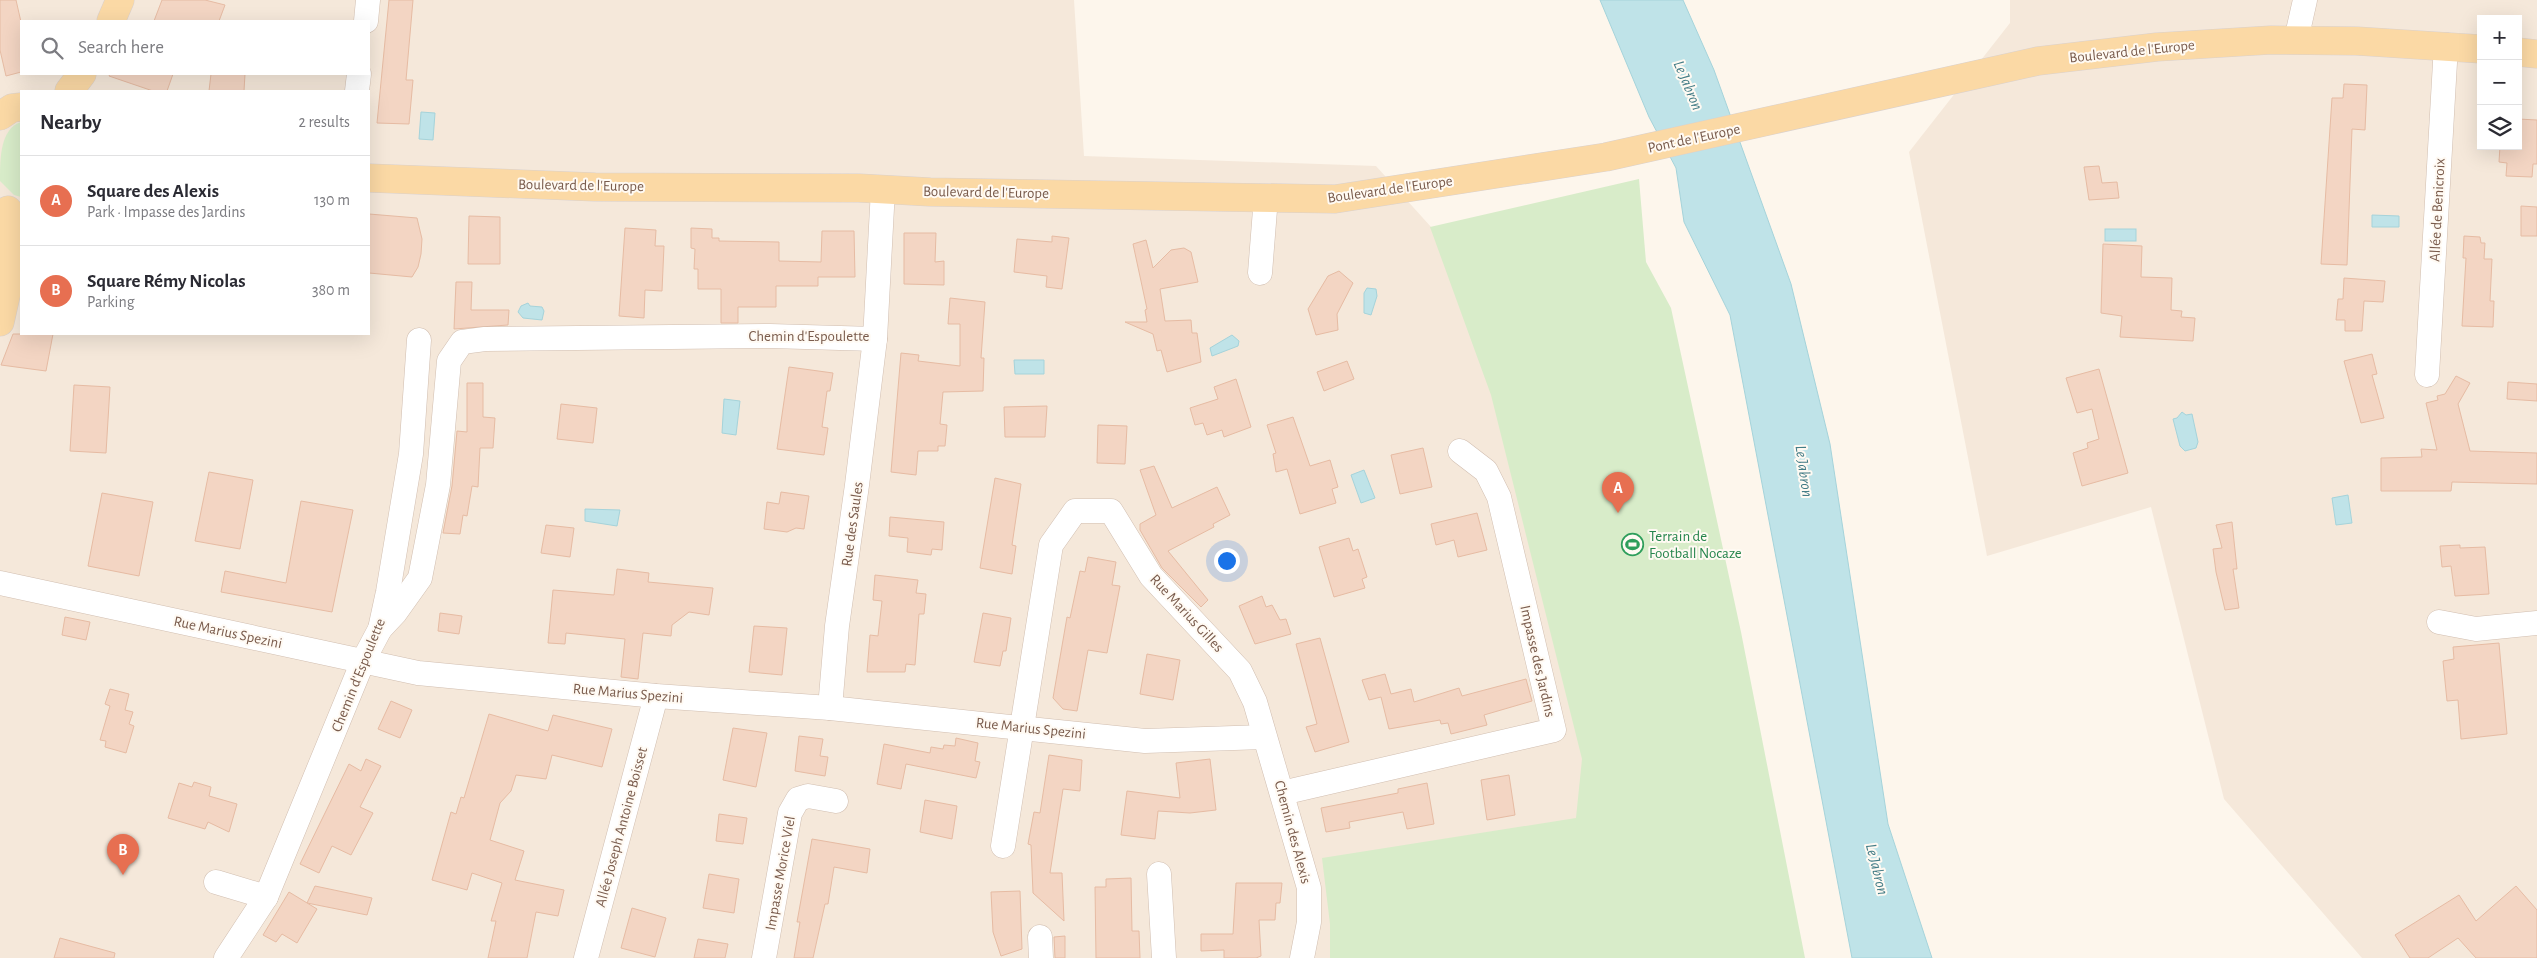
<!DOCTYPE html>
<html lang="en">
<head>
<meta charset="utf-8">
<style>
	:root { --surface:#fff; --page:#f2f2f3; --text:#2b2b33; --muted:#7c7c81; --line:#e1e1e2; --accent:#e76f51 }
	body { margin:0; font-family:"Alegreya Sans",sans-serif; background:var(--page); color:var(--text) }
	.controls { position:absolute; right:15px; top:15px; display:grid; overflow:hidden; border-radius:0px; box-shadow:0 5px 20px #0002 }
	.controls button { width:45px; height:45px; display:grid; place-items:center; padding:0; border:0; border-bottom:1px solid var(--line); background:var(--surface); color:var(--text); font:25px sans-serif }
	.you { position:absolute; left:1226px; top:560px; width:18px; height:18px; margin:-12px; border:4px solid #fff; border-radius:50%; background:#1a73e8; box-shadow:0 0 0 8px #1a73e833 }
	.badge { display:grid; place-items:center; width:32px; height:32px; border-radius:50%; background:var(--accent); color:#fff; font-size:16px; font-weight:700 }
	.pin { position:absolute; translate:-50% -41px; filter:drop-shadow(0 1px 2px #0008) }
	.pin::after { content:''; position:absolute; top:26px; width:18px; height:15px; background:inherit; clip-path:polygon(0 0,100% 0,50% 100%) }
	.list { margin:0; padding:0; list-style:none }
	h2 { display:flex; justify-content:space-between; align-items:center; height:65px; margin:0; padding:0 20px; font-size:21px }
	h2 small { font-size:16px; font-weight:400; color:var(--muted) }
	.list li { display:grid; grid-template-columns:32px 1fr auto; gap:15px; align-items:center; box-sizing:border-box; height:90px; padding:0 20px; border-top:1px solid var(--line) }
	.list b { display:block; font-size:19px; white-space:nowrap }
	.list p { margin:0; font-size:16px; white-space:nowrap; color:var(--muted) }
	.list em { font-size:16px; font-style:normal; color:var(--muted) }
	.icon { flex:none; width:28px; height:28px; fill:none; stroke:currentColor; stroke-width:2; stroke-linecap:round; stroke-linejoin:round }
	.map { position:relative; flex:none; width:2537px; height:958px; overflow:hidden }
	.search { position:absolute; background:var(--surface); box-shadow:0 5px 20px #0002; left:20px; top:20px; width:350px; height:55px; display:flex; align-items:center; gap:12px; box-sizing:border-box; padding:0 18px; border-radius:0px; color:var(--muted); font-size:19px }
	.panel { position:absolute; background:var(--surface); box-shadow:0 5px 20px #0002; left:20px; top:90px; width:350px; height:245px; border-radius:0px }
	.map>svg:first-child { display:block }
</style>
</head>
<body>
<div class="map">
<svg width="2537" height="958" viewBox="0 0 2537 958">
	<rect width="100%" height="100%" fill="#fdf6ec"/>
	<g fill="#f5e8da" fill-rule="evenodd">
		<path d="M0,0H1074L1084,156L1376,166L1450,248L1702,958H0ZM21,21H369V74H21ZM21,91H369V334H21Z"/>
		<path d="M2010,0H2537V958H2362L2224,799L2151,507L1987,556L1909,152L2010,23ZM2481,19H2518V146H2481Z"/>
	</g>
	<g fill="#d8ecc9">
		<path d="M21,122V197L14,195L0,181C0,158 0,129 21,122Z"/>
		<polygon points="1639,179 1646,262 1671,308 1741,632 1805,958 1330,958 1330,924 1322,858 1576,818 1582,759 1491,395 1430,227"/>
	</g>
	<g fill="#bfe3e8" stroke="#a5d3da">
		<polygon points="1600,0 1683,0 1714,70 1791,284 1830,444 1888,824 1932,958 1852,958 1730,315 1684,222 1676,168 1649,117"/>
		<polygon points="421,112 435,113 433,140 419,139"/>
		<polygon points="2372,215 2399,216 2399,227 2372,227"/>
		<rect x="2105" y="229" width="31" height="12"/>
		<polygon points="1367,288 1376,289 1377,296 1371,315 1364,313 1364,293"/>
		<polygon points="528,303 530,306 542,307 544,311 542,320 523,318 518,312 521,306"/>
		<polygon points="1232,335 1239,341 1238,346 1212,356 1210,348"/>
		<polygon points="1014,360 1044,360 1044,374 1015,374"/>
		<polygon points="724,399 740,401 736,435 722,433"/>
		<polygon points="2182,412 2186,415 2192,414 2198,442 2196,448 2185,451 2180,446 2173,419 2177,418"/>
		<polygon points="1364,470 1375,498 1361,503 1351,475"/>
		<polygon points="2348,495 2352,523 2336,525 2332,498"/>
		<polygon points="585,509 620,510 617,526 585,521"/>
	</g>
	<g fill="#f3d5c3" stroke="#e6bba3">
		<polygon points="0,0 16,0 21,22 21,72 6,76 0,50"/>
		<polygon points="162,0 205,0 225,5 219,21 154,21"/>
		<polygon points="389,0 413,0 406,80 413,80 409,124 377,123"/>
		<polygon points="110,74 173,74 167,91 153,91 109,76"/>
		<polygon points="211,74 245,74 244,91 209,91"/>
		<polygon points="2344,84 2367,85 2365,130 2352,129 2347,265 2321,264 2332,98 2343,98"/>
		<polygon points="2518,119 2537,120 2537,164 2533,164 2532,177 2506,176 2507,163 2499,162 2500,146 2518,146"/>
		<polygon points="2099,166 2102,183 2117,182 2119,198 2089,200 2084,167"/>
		<polygon points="2521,206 2537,207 2537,236 2521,236"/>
		<polygon points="369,214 417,218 422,239 421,254 418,267 412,277 369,273"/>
		<polygon points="469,216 500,217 500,264 468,264"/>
		<polygon points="625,228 656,230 655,246 664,246 662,291 645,290 644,318 619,316"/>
		<polygon points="691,228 712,229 712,238 719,238 719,241 779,242 779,261 821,262 822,231 854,231 855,277 818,277 818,286 776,286 776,307 738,307 738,323 721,323 721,289 698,289 698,269 694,269 695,249 691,248"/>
		<polygon points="904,233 936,233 935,262 944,261 944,285 904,284"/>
		<polygon points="1052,236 1069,238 1062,289 1046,287 1047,276 1014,272 1017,239 1052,242"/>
		<polygon points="2464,236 2480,237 2481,243 2485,243 2484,259 2492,259 2490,301 2494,301 2493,327 2462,326 2466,258 2463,258"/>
		<polygon points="1146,240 1153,268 1171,250 1184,248 1191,252 1198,282 1160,289 1165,321 1191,320 1192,333 1197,333 1201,362 1167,372 1161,350 1157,351 1153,334 1125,322 1147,322 1145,310 1147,309 1133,244"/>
		<polygon points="2103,244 2142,246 2141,277 2172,278 2171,310 2182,311 2181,317 2195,318 2193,341 2120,337 2122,316 2101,313"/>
		<polygon points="1339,271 1353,283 1337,314 1338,330 1316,335 1308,309 1328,276"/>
		<polygon points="2344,278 2385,281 2383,302 2364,301 2362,331 2345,331 2345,320 2336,320 2338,299 2343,299"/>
		<polygon points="456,282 472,282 471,310 509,310 508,325 454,329"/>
		<polygon points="950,298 985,302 981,358 984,358 983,391 943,392 940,424 947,425 945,446 938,446 938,451 918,451 916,475 891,472 901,353 919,355 918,361 960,366 960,324 948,324"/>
		<polygon points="13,334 53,334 46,371 1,365"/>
		<polygon points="2372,354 2377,374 2372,375 2384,418 2361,423 2344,361"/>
		<polygon points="1347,361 1354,379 1324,391 1317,372"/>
		<polygon points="789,367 833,373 830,391 827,391 822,427 828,428 824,455 777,449"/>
		<polygon points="2099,369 2128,473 2082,486 2073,453 2088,448 2087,443 2099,439 2092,409 2077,413 2066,378"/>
		<polygon points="2456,376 2470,383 2458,404 2470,451 2537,453 2537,484 2452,482 2451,491 2381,491 2381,458 2422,457 2421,449 2437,450 2426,403 2438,400 2437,396 2445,394"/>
		<polygon points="1236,379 1251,427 1224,437 1222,430 1207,435 1203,423 1195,425 1190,408 1218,399 1214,387"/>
		<polygon points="2508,382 2537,384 2537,401 2507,399"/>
		<polygon points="467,383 483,383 483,417 495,418 493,448 480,448 478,487 472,486 467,516 463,515 460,534 443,533 452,486 457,431 467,432"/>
		<polygon points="74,385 110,387 106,453 70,451"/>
		<polygon points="561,404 597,408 593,443 557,439"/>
		<polygon points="1047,406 1045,437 1005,437 1004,407"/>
		<polygon points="1293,417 1310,466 1330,460 1338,487 1332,489 1336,503 1300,514 1287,469 1276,472 1273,454 1276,453 1267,425"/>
		<polygon points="1098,425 1127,426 1125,464 1097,463"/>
		<polygon points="1423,448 1432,487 1400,494 1391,455"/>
		<polygon points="1154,466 1172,508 1217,487 1230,515 1213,524 1214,527 1168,551 1208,600 1201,607 1162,568 1140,530 1140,524 1156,515 1140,470"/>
		<polygon points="209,472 253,480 240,549 195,541"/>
		<polygon points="995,478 1021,484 1012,545 1016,546 1012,574 980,568"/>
		<polygon points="781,492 809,496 804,529 796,528 787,532 764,529 767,502 779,504"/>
		<polygon points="102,493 153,502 139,576 88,566"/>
		<polygon points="301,501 353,510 332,612 221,592 225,571 286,583"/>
		<polygon points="1477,513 1487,550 1458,557 1454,540 1436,545 1431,524"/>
		<polygon points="890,517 944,522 942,550 932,549 931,555 907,552 908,538 889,536"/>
		<polygon points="2232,522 2237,569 2233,569 2239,608 2225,610 2216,572 2213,549 2222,548 2216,525"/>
		<polygon points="546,525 574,528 570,557 541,553"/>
		<polygon points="1349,538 1353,551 1358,549 1367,577 1362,579 1365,588 1334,597 1319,547"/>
		<polygon points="2460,545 2460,548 2485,547 2489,594 2455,596 2451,566 2442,567 2440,546"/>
		<polygon points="1088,557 1116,562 1112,585 1120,586 1107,653 1088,650 1077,711 1063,709 1053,698 1067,617 1070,618 1080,571 1085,572"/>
		<polygon points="617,569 649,573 648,582 713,588 709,615 689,612 672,625 671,636 643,633 638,679 621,677 625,639 566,633 565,644 548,643 553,590 614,595"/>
		<polygon points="875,575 918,580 916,593 926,594 924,614 919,614 915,665 906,664 905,672 867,672 870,635 878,636 882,601 873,600"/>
		<polygon points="1262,596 1266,607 1272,605 1280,620 1286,619 1291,634 1255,644 1239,606"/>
		<polygon points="440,613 462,616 459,634 438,631"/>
		<polygon points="983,613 1011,618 1006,651 1003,651 1000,666 974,662"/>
		<polygon points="65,617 90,622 86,640 62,635"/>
		<polygon points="754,626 787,628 782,675 749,672"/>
		<polygon points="1320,638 1349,742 1315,752 1306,727 1317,724 1296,644"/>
		<polygon points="2499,643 2507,734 2461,739 2458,700 2447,701 2443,661 2454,659 2453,647"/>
		<polygon points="1147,654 1180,660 1173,700 1140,694"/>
		<polygon points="1385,674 1391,694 1411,689 1414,702 1459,688 1462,696 1526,679 1532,701 1484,715 1487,725 1451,734 1448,723 1441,724 1440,720 1389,729 1381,697 1369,700 1362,680"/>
		<polygon points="110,689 129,694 125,710 133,712 129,724 134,726 126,753 105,747 106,741 100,740 110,706 105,704"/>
		<polygon points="391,701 412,710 400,738 378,729"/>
		<polygon points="489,714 548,731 553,715 612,729 602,767 552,755 546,779 516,775 511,791 500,803 490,840 524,851 515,880 564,890 558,916 536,912 527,958 488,958 496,921 491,921 502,883 472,873 467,890 432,880 451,812 456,814 461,797 464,798"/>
		<polygon points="733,728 767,733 756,787 723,780"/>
		<polygon points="799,736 823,739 820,756 828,757 825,776 795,771"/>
		<polygon points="956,738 978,743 975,761 980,762 976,778 906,764 901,789 877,784 884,744 930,753 931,747 943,749 944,745 955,746"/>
		<polygon points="1049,755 1082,760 1080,791 1063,789 1050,873 1062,873 1064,921 1033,893 1031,845 1028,844 1034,812 1040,813"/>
		<polygon points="366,759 381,766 360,807 373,813 351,855 332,846 319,873 300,864 349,764 361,771"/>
		<polygon points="1210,759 1216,810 1190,813 1158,811 1155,839 1121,835 1127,791 1180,798 1176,763"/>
		<polygon points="1509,775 1515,815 1487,820 1481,780"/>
		<polygon points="194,782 211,787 209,796 237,804 229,832 208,822 205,829 168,818 179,783 192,787"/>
		<polygon points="1427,783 1434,824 1407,829 1403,812 1349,822 1350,828 1326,832 1321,808 1398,793 1398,789"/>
		<polygon points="925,800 957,806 952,839 920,832"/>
		<polygon points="719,814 747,818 743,844 716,841"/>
		<polygon points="812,839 870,849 867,873 834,867 828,904 825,904 813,958 794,958 800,922 797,922"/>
		<polygon points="709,874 739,879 734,913 703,908"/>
		<polygon points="1131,878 1132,931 1139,931 1140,958 1096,958 1095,887 1106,887 1106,879"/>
		<polygon points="1236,883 1282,883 1280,903 1276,903 1275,920 1259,920 1261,956 1256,958 1224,958 1224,950 1201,951 1201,934 1233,934"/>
		<polygon points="315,886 372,898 367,915 307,903"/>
		<polygon points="2516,886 2537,910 2537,958 2476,958 2458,938 2428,958 2410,958 2395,935 2459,895 2476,921"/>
		<polygon points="1020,891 1022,949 1001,956 993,932 991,892"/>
		<polygon points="289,892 317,909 297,943 282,934 276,942 263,935"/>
		<polygon points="632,908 666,918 655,957 621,948"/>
		<polygon points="1065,936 1065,958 1055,958 1054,937"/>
		<polygon points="60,938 115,953 114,958 54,958"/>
		<polygon points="698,939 728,944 725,958 694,958"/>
	</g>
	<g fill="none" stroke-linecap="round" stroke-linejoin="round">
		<defs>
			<g id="minor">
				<polyline points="366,21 368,0"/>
				<polyline points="2296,40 2305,0"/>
				<polyline points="357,91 359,74"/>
				<polyline points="1260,273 1266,197"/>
				<polyline points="2427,375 2446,45"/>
				<polyline points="0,583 418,673 656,696 830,708 1145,741 1264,737"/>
				<polyline points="2439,622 2476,629 2537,623"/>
				<polyline points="380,629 395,613 420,578 438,485 449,361 462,342 485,339 770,336 875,339 883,189"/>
				<polyline points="830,708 837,626 857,485 875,339"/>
				<polyline points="1282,793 1554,730 1499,497 1486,471 1460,451"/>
				<polyline points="1003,846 1051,545 1075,511 1111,511 1151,576 1240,671 1255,702 1309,888 1309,922 1302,958"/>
				<polyline points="1159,874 1164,958"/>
				<polyline points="216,882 266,897"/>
				<polyline points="1040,937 1041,958"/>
				<polyline points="226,958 266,897 363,661 380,629 388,592 411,454 419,340"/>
				<polyline points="586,958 656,696"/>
				<polyline points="764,958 790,813 798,799 808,796 836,801"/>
			</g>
			<g id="major">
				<polyline points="111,21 120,0"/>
				<polyline points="2518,52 2537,54"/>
				<polyline points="69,91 82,74"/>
				<polyline points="0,116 12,108 21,107"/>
				<polyline points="369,178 595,187 859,188 930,192 1335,199 1606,157 2038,61 2157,47 2271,40 2357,41 2481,49"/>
				<polyline points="0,322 10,277 8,210"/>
			</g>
		</defs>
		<use href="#minor" stroke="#d1beb0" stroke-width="25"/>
		<use href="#major" stroke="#dad1cd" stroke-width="29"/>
		<use href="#minor" stroke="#fff" stroke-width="24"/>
		<use href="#major" stroke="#fbd9a5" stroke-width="28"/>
	</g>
	<defs>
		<symbol id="stadium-ring" viewBox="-11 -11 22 22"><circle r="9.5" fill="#fffaf3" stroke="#2e9e5b" stroke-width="1.5"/><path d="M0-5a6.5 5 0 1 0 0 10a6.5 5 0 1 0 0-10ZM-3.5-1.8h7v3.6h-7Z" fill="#2e9e5b"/></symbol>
	</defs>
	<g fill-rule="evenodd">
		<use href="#stadium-ring" x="1620" y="532" width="25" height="25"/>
	</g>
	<g text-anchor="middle" stroke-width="4" stroke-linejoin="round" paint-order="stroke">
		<g font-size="15" fill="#7a5c4d" stroke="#fffaf3">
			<text transform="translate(2132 51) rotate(-6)" y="5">Boulevard de l'Europe</text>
			<text transform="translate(1694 138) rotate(-12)" y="5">Pont de l'Europe</text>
			<text transform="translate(581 185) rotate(1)" y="5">Boulevard de l'Europe</text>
			<text transform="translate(1390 189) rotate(-8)" y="5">Boulevard de l'Europe</text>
			<text transform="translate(986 192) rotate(1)" y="5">Boulevard de l'Europe</text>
			<text transform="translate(2437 210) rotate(-87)" y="5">Allée de Benicroix</text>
			<text x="809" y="341">Chemin d'Espoulette</text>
			<text transform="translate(852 524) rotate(-82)" y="5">Rue des Saules</text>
			<text transform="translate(1187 613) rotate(47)" y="5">Rue Marius Gilles</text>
			<text transform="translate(228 632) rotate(12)" y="5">Rue Marius Spezini</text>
			<text transform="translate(1538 661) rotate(77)" y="5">Impasse des Jardins</text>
			<text transform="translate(358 675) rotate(-68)" y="5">Chemin d'Espoulette</text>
			<text transform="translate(628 693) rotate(5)" y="5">Rue Marius Spezini</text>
			<text transform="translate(1031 728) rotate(6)" y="5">Rue Marius Spezini</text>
			<text transform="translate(621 827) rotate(-75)" y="5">Allée Joseph Antoine Boisset</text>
			<text transform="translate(1293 832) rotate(75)" y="5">Chemin des Alexis</text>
			<text transform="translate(780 873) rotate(-80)" y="5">Impasse Morice Viel</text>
		</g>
		<g font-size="15" fill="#27864d" stroke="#fffaf3" text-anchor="start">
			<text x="1649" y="541">Terrain de<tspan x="1649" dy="17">Football Nocaze</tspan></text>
		</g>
		<g font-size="16" font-style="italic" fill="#437c86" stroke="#fffaf3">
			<text transform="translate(1689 85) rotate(67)" y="6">Le Jabron</text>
			<text transform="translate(1805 471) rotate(82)" y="6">Le Jabron</text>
			<text transform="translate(1878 869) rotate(76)" y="6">Le Jabron</text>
		</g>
	</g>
</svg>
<div class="controls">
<button>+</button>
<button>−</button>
<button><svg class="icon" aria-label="layers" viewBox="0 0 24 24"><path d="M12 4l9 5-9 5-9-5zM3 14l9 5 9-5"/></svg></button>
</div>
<div class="you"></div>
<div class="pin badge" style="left:1618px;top:513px">A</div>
<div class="pin badge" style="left:123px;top:875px">B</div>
<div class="search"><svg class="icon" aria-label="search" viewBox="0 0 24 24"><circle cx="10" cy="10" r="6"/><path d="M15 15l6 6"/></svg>Search here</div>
<section class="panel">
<h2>Nearby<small>2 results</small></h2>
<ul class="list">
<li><span class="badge">A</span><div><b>Square des Alexis</b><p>Park · Impasse des Jardins</p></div><em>130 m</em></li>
<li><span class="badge">B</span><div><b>Square Rémy Nicolas</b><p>Parking</p></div><em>380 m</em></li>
</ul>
</section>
</div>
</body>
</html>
